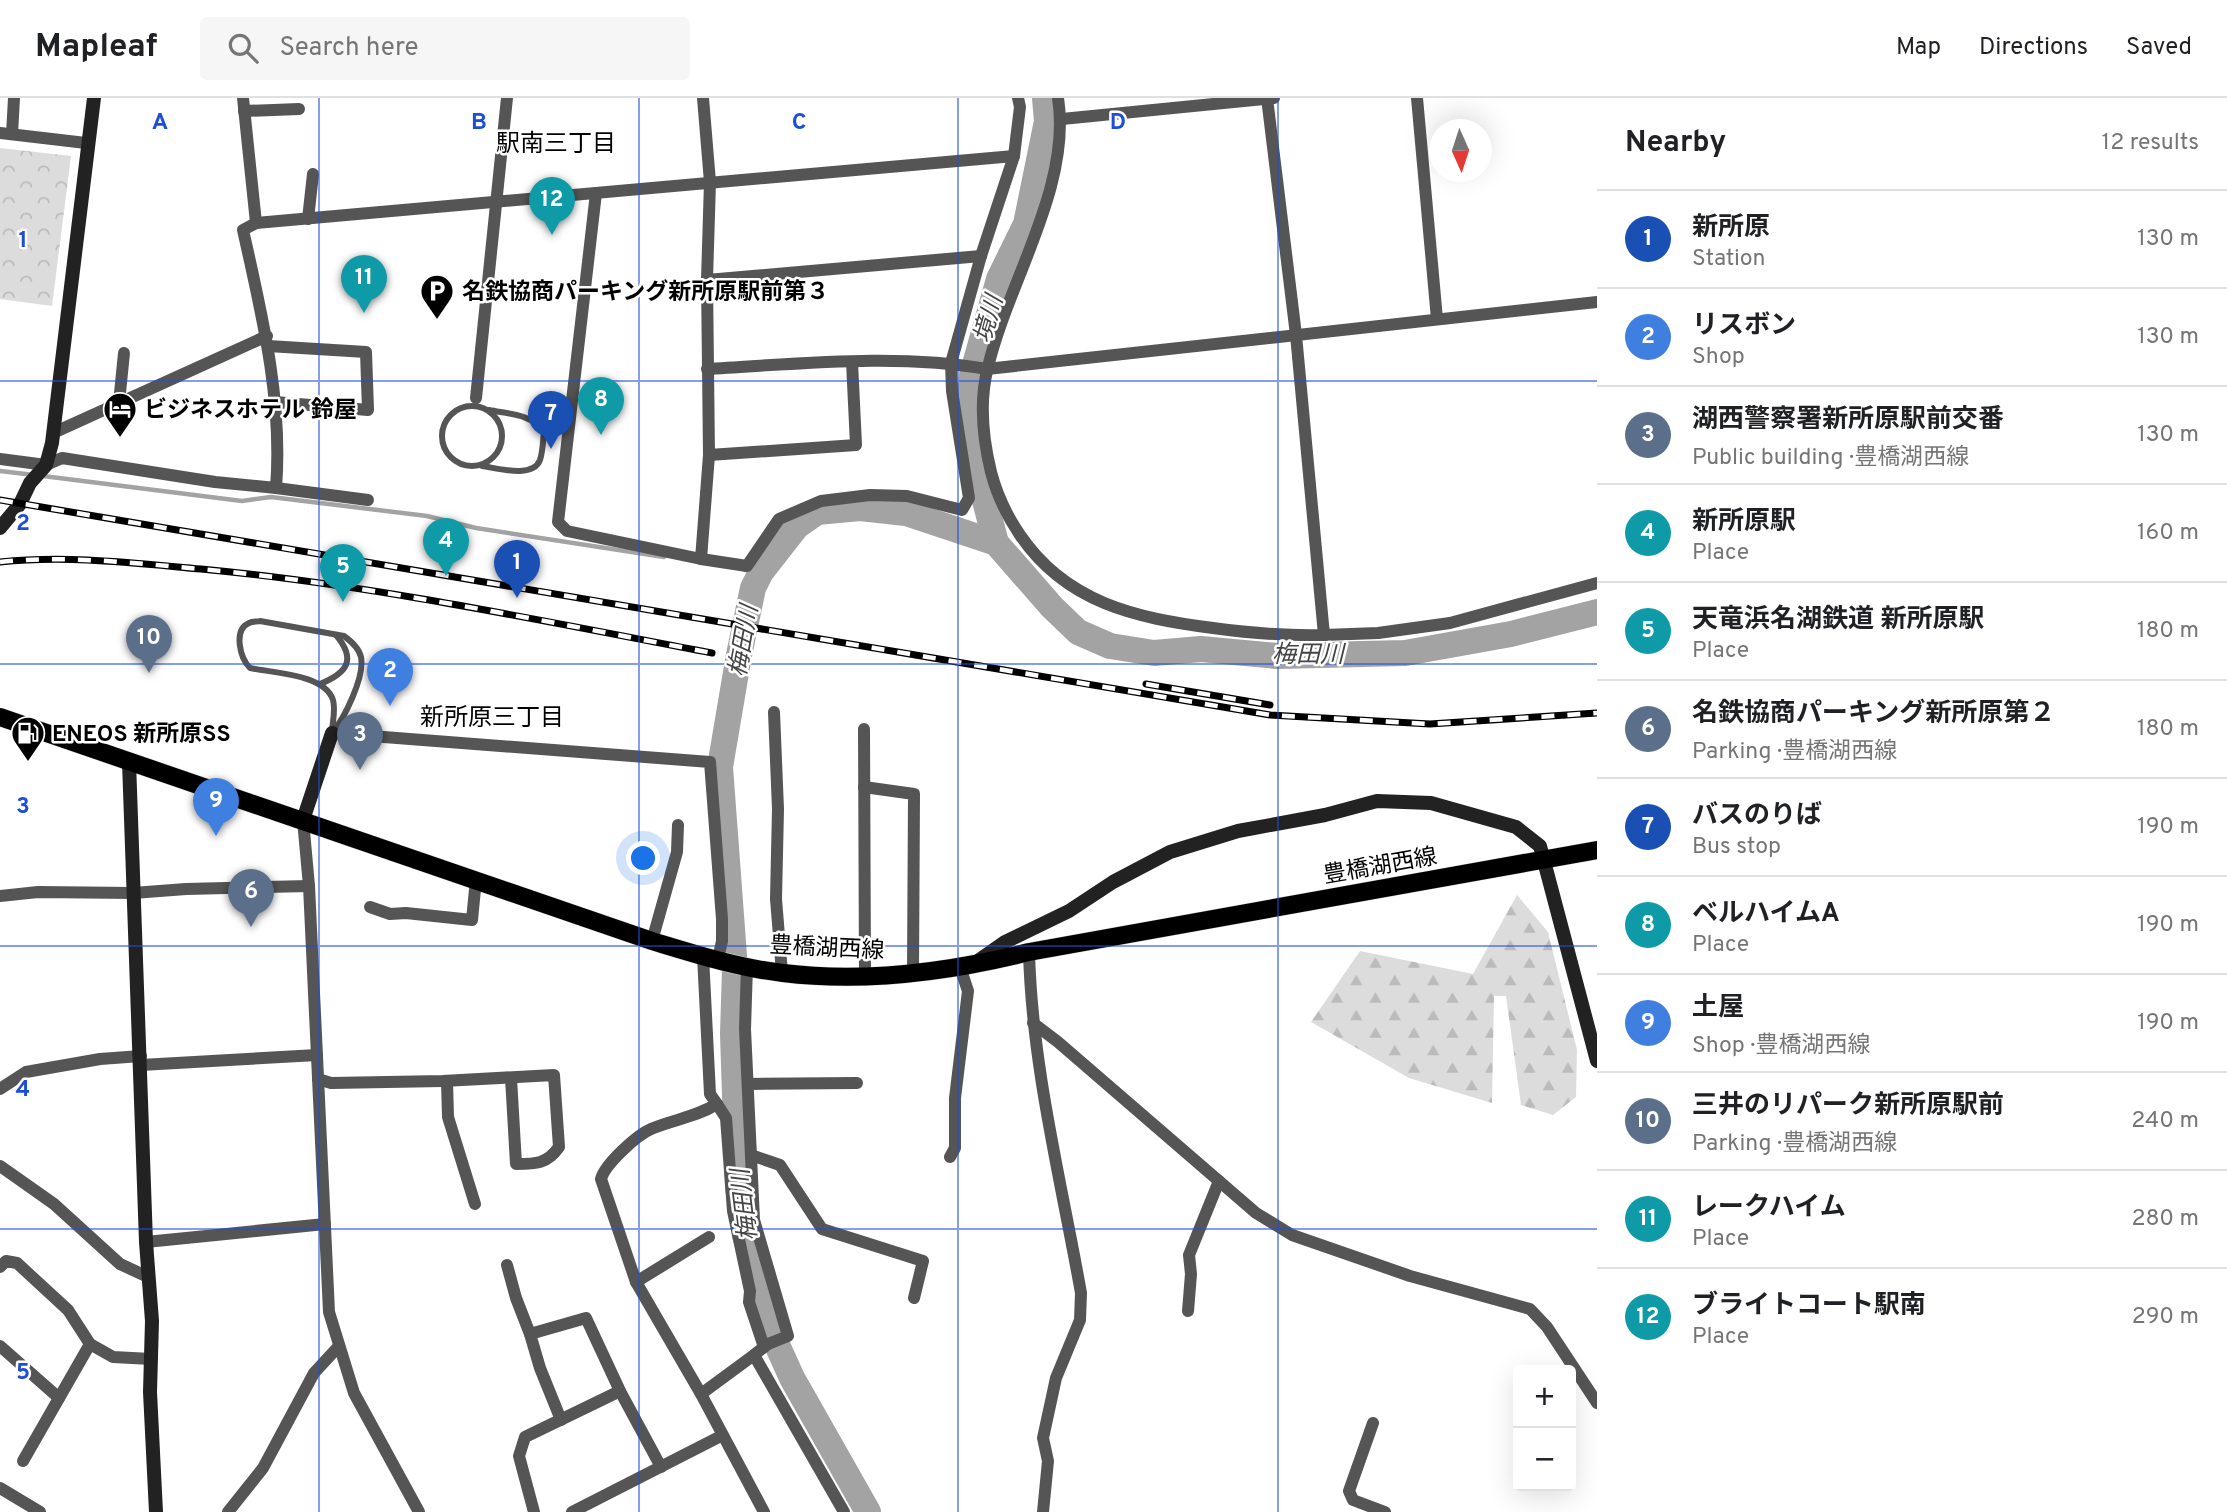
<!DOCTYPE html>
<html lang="en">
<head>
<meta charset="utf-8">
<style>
	:root { --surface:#fff; --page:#f6f6f6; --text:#202124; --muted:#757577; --line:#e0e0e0; --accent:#1a73e8 }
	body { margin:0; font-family:Overpass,"Noto Sans JP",sans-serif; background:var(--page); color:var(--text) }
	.controls { position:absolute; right:21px; bottom:21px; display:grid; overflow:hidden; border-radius:7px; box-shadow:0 7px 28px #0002 }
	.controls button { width:63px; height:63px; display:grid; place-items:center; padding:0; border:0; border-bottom:2px solid var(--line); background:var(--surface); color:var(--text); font:35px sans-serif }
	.compass { position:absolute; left:1429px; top:21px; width:63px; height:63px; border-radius:50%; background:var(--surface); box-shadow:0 7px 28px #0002; rotate:177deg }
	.you { position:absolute; left:644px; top:761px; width:24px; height:24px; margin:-18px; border:5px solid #fff; border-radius:50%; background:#1a73e8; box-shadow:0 0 0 10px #1a73e833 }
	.badge { display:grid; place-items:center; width:46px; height:46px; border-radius:50%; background:var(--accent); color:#fff; font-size:23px; font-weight:700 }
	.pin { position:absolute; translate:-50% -58px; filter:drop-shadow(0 2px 4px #0008) }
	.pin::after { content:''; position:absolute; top:37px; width:24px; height:21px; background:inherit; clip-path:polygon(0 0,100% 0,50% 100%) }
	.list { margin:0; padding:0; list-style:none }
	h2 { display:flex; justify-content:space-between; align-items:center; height:91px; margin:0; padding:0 28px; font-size:30px }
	h2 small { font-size:23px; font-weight:400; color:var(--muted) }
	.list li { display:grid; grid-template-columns:46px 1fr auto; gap:21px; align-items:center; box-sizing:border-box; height:98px; padding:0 28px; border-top:2px solid var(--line) }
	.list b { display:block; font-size:26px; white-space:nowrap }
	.list p { margin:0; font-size:23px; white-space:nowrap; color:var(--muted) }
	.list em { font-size:23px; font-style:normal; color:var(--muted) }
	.icon { flex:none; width:38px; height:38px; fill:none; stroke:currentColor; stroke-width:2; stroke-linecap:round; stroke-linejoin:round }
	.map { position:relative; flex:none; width:1597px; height:1414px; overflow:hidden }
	header { display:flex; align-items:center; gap:42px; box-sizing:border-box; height:98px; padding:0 35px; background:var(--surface); border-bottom:2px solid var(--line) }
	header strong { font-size:33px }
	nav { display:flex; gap:38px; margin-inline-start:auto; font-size:24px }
	.search { width:490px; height:63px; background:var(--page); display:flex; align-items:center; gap:18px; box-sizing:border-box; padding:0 24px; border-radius:7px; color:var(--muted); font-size:26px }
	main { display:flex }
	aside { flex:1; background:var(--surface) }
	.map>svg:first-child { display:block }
</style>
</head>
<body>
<header>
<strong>Mapleaf</strong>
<div class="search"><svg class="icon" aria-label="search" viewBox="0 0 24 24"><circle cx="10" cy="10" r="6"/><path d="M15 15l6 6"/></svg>Search here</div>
<nav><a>Map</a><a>Directions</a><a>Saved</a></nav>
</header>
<main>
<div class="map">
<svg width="1597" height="1414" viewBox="0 0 1597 1414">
	<defs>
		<pattern id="forest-firs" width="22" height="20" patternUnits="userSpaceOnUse" patternTransform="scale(1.75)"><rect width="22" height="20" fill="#dcdcdc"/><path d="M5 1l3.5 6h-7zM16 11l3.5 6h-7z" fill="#bbb"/></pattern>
		<pattern id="park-crowns" width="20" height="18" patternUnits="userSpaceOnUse" patternTransform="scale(1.75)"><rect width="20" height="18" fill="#dcdcdc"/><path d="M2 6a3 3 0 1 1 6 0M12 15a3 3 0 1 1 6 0" fill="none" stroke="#bbb"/></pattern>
	</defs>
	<rect width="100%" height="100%" fill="#fff"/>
	<polygon fill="url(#forest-firs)" points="1517,797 1548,834 1577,952 1576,999 1553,1017 1521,1007 1506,898 1494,898 1492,1005 1409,980 1311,924 1360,853 1473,876"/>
	<polygon fill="url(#park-crowns)" points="0,50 71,58 52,208 0,201"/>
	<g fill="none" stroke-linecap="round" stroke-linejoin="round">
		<g stroke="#a3a3a3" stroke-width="4.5">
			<polyline points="0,373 34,377"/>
			<polyline points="43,378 242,403 271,399 427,418 476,430 664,459"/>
			<polyline points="745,472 761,474"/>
		</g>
		<g stroke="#a3a3a3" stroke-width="26">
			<polyline points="996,445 971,349 969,312 972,277 999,181 1026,126 1047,23 1045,0"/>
			<polyline points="868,1414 792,1280 770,1231 745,1137 738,1089 733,936 735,871 720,669 739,557 753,490 761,474 797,428 817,414 860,410 906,415 996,445 1052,509 1078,534 1110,548 1154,555 1201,551 1277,558 1405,555 1511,536 1597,514"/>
		</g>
		<defs>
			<path id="primary" d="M0,619L652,843C695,856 739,870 783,875C865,885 949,874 1029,854L1597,752"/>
		</defs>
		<use href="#primary" stroke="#dbdbdb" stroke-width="19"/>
		<g stroke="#555" stroke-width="6">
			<circle cx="472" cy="338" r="30"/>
			<path d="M482,368C497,370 533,381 540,362C543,353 543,342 544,333C531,316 509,316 489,312"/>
			<path d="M260,523L344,538C352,544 359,550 361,559C365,579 344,621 332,635C332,626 336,612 333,602C325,576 273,575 250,570C240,560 233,532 249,525C253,523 257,524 260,523Z"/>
			<path d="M320,586C347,575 357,562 336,537"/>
		</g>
		<g stroke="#555" stroke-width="12">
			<polyline points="243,0 256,125"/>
			<path d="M1058,0C1072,88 1008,184 988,269C979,303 983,341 991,374C997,397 1007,418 1020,437C1066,505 1136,520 1213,530C1250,535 1287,538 1324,537"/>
			<polyline points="1267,0 1296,237 1324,537 1378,535 1450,525 1597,485"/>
			<polyline points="1417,0 1437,221"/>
			<polyline points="244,13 299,11"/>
			<polyline points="1062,21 1274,0"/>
			<polyline points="0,35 86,45"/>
			<polyline points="12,36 14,0"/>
			<polyline points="596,95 558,424 567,433 701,461 747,468 779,421 821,403 870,397 907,398 962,412 969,400 952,293 951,265 981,158 1014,58 1020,9 1018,0"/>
			<polyline points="308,121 313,76"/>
			<polyline points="707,182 981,158"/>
			<polyline points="268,248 366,254 368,312 275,304"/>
			<path d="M707,271C799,266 896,255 987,271L1597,204"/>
			<polyline points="476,300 507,0"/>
			<polyline points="119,305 124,255"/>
			<polyline points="53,335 267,238"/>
			<polyline points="709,357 856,347 852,264"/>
			<path d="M0,361L46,367L62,360L215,384L276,390C283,303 262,217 243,132L256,125L1014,58"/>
			<polyline points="276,390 368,402"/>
			<polyline points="701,461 709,357 707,182 710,84 703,0"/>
			<polyline points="774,614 778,711 776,801 782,875"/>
			<polyline points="864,631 865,878"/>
			<polyline points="332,635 710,664 722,821 722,843 718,861"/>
			<polyline points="864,689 914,696 913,874"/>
			<polyline points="303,722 309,788 329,1214 354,1295 419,1414"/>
			<polyline points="0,798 38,794 133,795 186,791 309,788"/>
			<polyline points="370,809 390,816 406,815 472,822 476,781"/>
			<polyline points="652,843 677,754 678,727"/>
			<path d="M1029,854C1032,969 1061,1082 1081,1195L1080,1222L1056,1280L1043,1340L1048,1363L1043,1414"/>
			<path d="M703,858L710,996L717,1006C694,1020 674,1021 651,1031C637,1037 605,1066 601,1081L636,1184L701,1296L764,1414"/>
			<polyline points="747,868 745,931 754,1122 788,1238 768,1246 754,1257 844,1414"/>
			<polyline points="1033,925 1058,944 1256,1115 1292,1137 1410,1178 1530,1211 1547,1229 1597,1305"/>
			<polyline points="141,967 317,957"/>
			<path d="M318,981L331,985L443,983L554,977L559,1049C547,1066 536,1066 516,1066L511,980"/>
			<polyline points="447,983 448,1019 475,1106"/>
			<polyline points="748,986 857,985"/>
			<polyline points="0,991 26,974 100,961 141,958"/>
			<polyline points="717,1006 726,1020 733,1113 750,1193 749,1204 764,1249"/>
			<polyline points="751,1057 780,1067 822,1131 923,1163 914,1200"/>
			<polyline points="950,1059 955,1050 955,1000 968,893 960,869"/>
			<polyline points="0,1068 54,1106 120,1166 148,1179"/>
			<polyline points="146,1144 325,1126"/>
			<polyline points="507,1167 516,1200 530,1236"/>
			<polyline points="0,1169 6,1163 17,1165 68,1212 90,1246 113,1259 151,1261"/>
			<polyline points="636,1184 709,1139"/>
			<polyline points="1188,1213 1191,1176 1189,1157 1219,1083"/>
			<polyline points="0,1248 59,1300"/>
			<polyline points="701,1296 754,1257"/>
			<polyline points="561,1322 540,1270 530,1236 586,1220 620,1293 661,1369"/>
			<polyline points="1373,1325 1349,1393 1353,1402 1385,1414"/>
			<polyline points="23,1363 90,1246"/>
			<polyline points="0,1390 40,1414"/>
			<polyline points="228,1414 263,1370 314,1275 339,1248"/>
			<polyline points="534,1414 519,1358 525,1339 620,1293"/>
			<polyline points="572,1414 721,1338"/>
		</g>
		<g stroke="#222" stroke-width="14">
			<polyline points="0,430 20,406 30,385 46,367 52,345 94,0"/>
			<polyline points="129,664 146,1144 152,1223 150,1294 156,1414"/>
			<polyline points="303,722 332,635"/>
			<polyline points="975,865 1005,844 1069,813 1113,784 1170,754 1238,733 1325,717 1377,703 1431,705 1516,729 1540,748 1597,963"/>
		</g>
		<use href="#primary" stroke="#000" stroke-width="18"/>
		<defs>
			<g id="rail">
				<polyline points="0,402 1270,617 1430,626 1597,615"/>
				<path d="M0,464C67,457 133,465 201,471C372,487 543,523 712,555"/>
				<polyline points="1146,586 1270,607"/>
			</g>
		</defs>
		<use href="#rail" stroke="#000" stroke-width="7"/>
		<use href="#rail" stroke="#fff" stroke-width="4.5" stroke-dasharray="13" stroke-linecap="butt"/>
	</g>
	<path fill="none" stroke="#1d4ed8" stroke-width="2" stroke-opacity="0.55" d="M319,0V1414M639,0V1414M958,0V1414M1278,0V1414M0,283H1597M0,566H1597M0,848H1597M0,1131H1597"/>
	<defs>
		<symbol id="parking-pin" viewBox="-11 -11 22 30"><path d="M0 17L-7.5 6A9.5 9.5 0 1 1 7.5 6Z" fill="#000" stroke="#fff"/><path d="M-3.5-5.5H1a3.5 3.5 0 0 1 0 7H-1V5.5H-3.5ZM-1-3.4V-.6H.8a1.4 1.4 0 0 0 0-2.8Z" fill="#fff"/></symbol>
		<symbol id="hotel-pin" viewBox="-11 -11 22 30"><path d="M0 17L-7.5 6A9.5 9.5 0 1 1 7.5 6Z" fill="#000" stroke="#fff"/><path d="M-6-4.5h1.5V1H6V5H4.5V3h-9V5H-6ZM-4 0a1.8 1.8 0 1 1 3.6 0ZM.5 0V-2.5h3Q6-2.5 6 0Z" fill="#fff"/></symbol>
		<symbol id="fuel-pin" viewBox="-11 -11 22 30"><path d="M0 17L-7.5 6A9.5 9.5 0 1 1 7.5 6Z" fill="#000" stroke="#fff"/><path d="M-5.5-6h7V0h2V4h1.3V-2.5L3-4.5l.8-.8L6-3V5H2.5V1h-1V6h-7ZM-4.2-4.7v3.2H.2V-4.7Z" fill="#fff"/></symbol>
	</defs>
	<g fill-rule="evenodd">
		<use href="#parking-pin" x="418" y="174" width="38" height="52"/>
		<use href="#hotel-pin" x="101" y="292" width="38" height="52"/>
		<use href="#fuel-pin" x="9" y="616" width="38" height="52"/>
	</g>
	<g text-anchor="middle" stroke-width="5" stroke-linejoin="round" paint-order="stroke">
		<g font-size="23" font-weight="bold" fill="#000" stroke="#fff" text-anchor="start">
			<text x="462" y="201">名鉄協商パーキング新所原駅前第３</text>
			<text x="144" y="319">ビジネスホテル 鈴屋</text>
			<text x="52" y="643">ENEOS 新所原SS</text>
		</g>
		<g font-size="23" fill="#000" stroke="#fff">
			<text transform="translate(1380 767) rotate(-10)" y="8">豊橋湖西線</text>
			<text transform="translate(827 849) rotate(3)" y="8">豊橋湖西線</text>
		</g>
		<g font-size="24" fill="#000" stroke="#fff">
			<text x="556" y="53">駅南三丁目</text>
			<text x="492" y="627">新所原三丁目</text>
		</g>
		<g font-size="24" font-style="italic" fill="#444" stroke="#fff">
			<text transform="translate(988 221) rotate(-74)" y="8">境川</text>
			<text transform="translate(743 543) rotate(-80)" y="8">梅田川</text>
			<text x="1308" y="564">梅田川</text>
			<text transform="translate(744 1107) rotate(-97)" y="8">梅田川</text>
		</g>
	</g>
	<g font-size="23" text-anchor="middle" font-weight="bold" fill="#1d4ed8" stroke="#fff" stroke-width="5" stroke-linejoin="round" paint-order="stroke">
		<text x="160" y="31">A</text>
		<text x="479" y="31">B</text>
		<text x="799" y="31">C</text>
		<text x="1118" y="31">D</text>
		<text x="23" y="149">1</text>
		<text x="23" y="432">2</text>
		<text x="23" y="715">3</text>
		<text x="23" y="998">4</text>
		<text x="23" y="1281">5</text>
	</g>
</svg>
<div class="controls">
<button>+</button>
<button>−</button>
</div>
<svg class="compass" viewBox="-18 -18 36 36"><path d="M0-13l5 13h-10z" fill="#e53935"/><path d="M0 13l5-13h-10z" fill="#757577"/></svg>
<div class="you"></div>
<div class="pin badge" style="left:517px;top:500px;background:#1a4fb4">1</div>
<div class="pin badge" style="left:390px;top:608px;background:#3f7fe0">2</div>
<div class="pin badge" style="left:360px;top:672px;background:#5c6f8a">3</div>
<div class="pin badge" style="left:446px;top:478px;background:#0f9aa8">4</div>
<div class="pin badge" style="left:343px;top:504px;background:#0f9aa8">5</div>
<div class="pin badge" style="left:251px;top:829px;background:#5c6f8a">6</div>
<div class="pin badge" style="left:551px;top:351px;background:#1a4fb4">7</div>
<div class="pin badge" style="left:601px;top:337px;background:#0f9aa8">8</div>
<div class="pin badge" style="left:216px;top:738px;background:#3f7fe0">9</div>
<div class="pin badge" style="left:149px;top:575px;background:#5c6f8a">10</div>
<div class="pin badge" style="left:364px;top:215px;background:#0f9aa8">11</div>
<div class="pin badge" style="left:552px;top:137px;background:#0f9aa8">12</div>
</div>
<aside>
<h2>Nearby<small>12 results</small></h2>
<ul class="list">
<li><span class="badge" style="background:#1a4fb4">1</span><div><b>新所原</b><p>Station</p></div><em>130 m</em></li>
<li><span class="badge" style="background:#3f7fe0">2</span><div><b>リスボン</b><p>Shop</p></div><em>130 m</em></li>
<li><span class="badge" style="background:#5c6f8a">3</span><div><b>湖西警察署新所原駅前交番</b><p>Public building · 豊橋湖西線</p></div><em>130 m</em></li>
<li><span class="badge" style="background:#0f9aa8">4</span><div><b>新所原駅</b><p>Place</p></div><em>160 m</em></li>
<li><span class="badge" style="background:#0f9aa8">5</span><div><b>天竜浜名湖鉄道 新所原駅</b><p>Place</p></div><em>180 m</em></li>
<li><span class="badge" style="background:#5c6f8a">6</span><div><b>名鉄協商パーキング新所原第２</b><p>Parking · 豊橋湖西線</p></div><em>180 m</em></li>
<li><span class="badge" style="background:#1a4fb4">7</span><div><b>バスのりば</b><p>Bus stop</p></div><em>190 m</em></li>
<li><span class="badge" style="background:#0f9aa8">8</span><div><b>ベルハイムA</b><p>Place</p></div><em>190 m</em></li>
<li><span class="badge" style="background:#3f7fe0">9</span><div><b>土屋</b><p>Shop · 豊橋湖西線</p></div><em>190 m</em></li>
<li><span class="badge" style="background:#5c6f8a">10</span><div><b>三井のリパーク新所原駅前</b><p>Parking · 豊橋湖西線</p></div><em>240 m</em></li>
<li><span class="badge" style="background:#0f9aa8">11</span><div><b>レークハイム</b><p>Place</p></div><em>280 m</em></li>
<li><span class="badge" style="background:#0f9aa8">12</span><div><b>ブライトコート駅南</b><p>Place</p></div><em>290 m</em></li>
</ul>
</aside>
</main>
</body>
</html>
